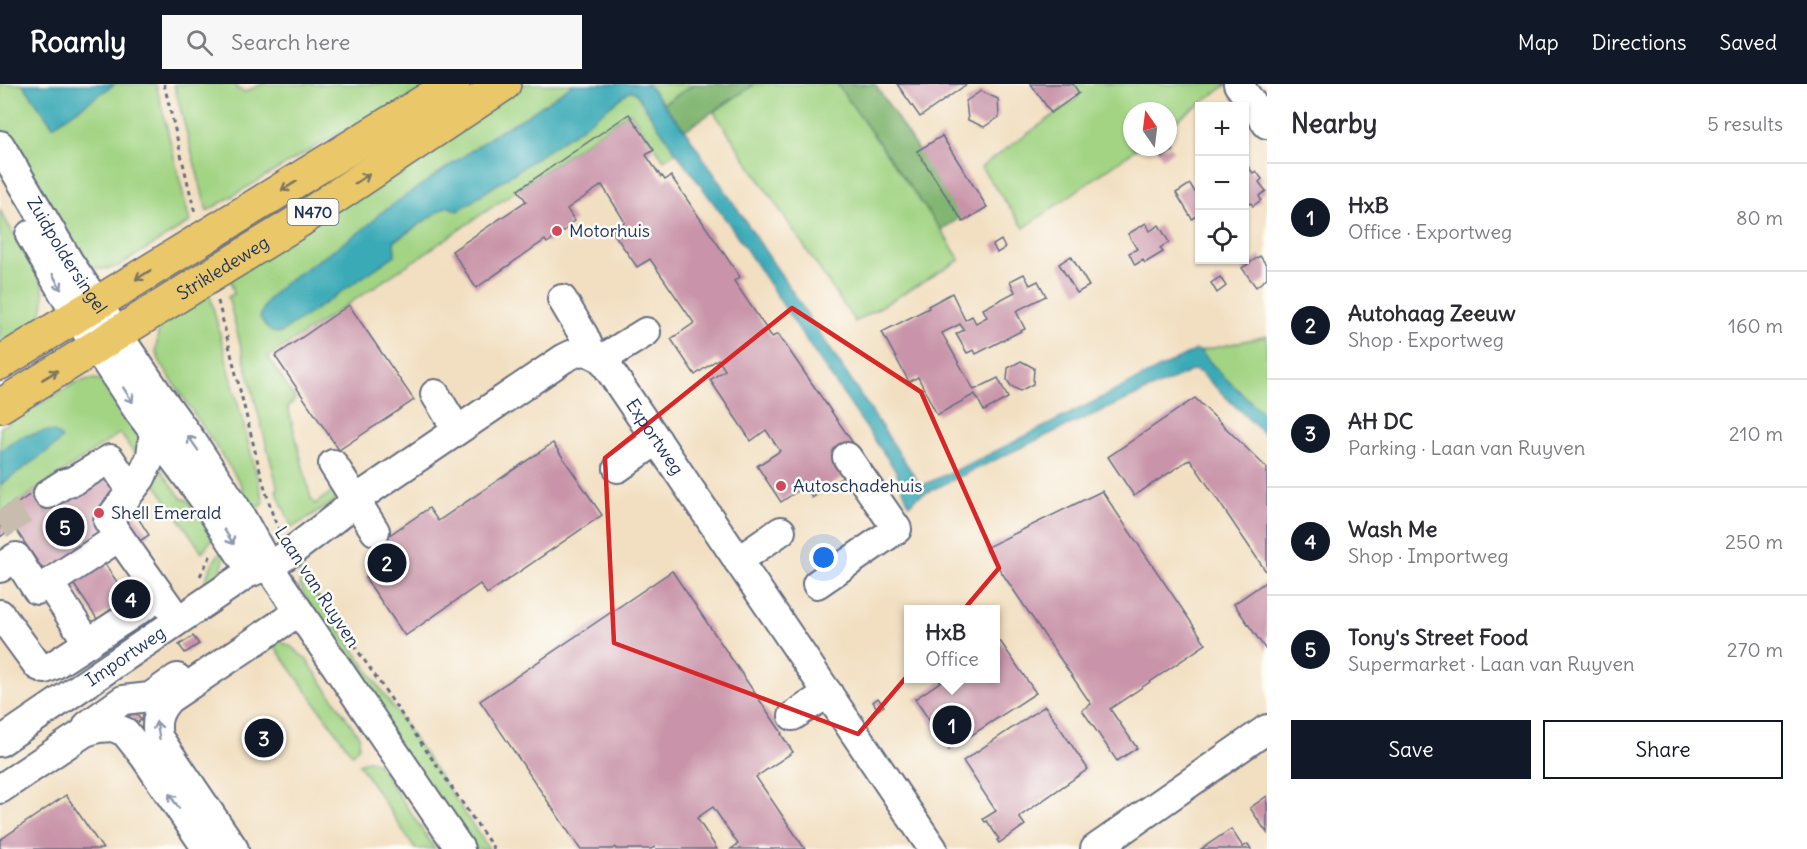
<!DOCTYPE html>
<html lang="en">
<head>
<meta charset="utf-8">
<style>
	:root { --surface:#fff; --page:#f7f7f7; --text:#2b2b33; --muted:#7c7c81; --line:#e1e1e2; --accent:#111827 }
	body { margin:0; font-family:Delius,sans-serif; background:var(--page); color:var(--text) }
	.controls { position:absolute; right:18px; top:18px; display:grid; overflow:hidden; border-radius:0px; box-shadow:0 2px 4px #0004 }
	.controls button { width:54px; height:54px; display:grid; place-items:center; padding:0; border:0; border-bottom:2px solid var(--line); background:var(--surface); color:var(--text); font:30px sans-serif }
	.compass { position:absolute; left:1123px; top:18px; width:54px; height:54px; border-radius:50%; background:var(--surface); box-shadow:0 2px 4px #0004; rotate:346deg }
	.you { position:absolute; left:824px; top:474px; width:21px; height:21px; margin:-15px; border:4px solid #fff; border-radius:50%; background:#1a73e8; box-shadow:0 0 0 9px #1a73e833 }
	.badge { display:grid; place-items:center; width:39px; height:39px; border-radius:50%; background:var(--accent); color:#fff; font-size:20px; font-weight:700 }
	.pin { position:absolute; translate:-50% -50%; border:3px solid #fff; box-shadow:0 2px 6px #0006 }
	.popup { position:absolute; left:904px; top:521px; width:96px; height:78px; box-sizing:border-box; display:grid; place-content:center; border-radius:0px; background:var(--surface); filter:drop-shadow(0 2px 4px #0005); font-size:20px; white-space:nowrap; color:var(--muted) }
	.popup b { font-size:22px; color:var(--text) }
	.popup::after { content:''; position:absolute; left:50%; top:100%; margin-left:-12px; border:12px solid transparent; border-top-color:var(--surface) }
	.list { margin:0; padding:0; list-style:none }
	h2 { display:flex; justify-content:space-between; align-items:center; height:78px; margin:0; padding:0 24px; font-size:26px }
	h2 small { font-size:20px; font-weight:400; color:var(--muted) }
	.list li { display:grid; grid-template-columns:39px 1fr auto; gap:18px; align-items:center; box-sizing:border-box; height:108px; padding:0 24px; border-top:2px solid var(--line) }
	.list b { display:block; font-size:22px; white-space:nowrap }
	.list p { margin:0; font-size:20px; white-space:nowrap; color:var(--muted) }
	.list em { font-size:20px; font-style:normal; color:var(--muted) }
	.actions { display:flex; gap:12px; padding:18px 24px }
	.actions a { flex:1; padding:14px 0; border:2px solid var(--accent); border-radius:0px; text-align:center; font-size:21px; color:var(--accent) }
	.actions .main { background:var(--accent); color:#fff }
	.icon { flex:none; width:33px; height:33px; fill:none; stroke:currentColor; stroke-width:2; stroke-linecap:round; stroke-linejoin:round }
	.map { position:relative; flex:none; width:1267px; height:765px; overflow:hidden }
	header { display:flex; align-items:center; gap:36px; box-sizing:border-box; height:84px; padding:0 30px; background:var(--accent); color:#fff }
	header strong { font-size:28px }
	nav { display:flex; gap:33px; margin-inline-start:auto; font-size:21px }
	.search { width:420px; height:54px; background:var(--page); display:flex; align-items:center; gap:15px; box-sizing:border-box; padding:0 21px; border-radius:0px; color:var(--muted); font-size:22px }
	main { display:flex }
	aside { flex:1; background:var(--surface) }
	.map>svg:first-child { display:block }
</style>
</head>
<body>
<header>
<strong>Roamly</strong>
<div class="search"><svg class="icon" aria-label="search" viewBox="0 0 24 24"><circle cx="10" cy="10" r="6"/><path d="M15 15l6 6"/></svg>Search here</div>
<nav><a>Map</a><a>Directions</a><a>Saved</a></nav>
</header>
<main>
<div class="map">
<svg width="1267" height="765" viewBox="0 0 1267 765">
	<rect width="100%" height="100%" fill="#fdfcf7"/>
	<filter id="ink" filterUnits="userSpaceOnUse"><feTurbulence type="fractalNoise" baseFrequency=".0167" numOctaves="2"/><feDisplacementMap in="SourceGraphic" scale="12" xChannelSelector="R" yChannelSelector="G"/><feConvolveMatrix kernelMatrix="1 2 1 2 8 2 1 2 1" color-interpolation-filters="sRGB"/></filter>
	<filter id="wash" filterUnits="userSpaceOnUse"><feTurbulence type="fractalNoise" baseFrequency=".008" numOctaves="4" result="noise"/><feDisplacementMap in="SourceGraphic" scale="24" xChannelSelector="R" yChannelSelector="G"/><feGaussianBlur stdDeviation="1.35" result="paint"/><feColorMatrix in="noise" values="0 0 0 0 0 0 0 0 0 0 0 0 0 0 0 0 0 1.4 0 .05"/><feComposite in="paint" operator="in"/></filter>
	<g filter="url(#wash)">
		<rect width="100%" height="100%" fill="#f2dfc1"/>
		<g fill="#a2d483" stroke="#5e8270" stroke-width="1.5">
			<path d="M0,0H23L53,42L115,0H156L190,138L119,182C107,186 97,186 84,182L6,61L0,43Z"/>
			<polygon points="174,0 235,0 237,5 245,8 262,0 436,0 398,22 332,53 207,127"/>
			<polygon points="518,0 573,0 527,32 500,47 378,131 374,137 361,147 283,200 266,218 395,171 394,158 447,122 458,127 581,44 630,6 635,8 676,68 664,76 630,28 421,172 268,273 295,315 288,323 311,415 315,420 336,405 336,416 292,444 276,406 278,405 228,213 234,210 230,194"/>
			<polygon points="647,0 695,0 663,20"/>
			<polygon points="755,0 837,0 941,146 960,176 855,238 714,28"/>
			<polygon points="1071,0 1228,0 1168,42 1168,27 1132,27 1132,63 1139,63 1024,144 981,83 1079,13"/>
			<path d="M0,126L42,200C51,239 27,246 0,266Z"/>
			<polygon points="209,208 264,420 250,428 241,400 167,289 160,278 156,267 158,249 161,240"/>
			<polygon points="1267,252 1267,333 1222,291 1200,267"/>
			<polygon points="90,295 102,296 143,346 139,376 120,349 0,431 0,401 55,361 46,347 21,353 0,367 0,344 77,298"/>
			<polygon points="160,384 181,414 187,416 215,444 213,454 202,468 152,395"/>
			<path d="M224,465C226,485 216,495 202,508C206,492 212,476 224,465Z"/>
			<polygon points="299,485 489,765 466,765 304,511 300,501"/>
			<polygon points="282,558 290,562 306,575 359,652 359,662 352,670 272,559"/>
			<polygon points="368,676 373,677 378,680 435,765 415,765 359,680"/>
		</g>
		<g fill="#81b671" stroke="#4e7268" stroke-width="1.5">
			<polygon points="695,0 755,0 685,46 663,20"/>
			<polygon points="837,0 875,0 961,133 941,146"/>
		</g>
		<g fill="#3aaab7" stroke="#2a6c8a" stroke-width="1.5">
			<polygon points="23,0 115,0 53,42"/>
			<path d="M573,0H647L685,46L921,402L984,373L1196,266L1200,267L1222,291L1267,333V353L1201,289L1194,286L1056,347L917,413L909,421L896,387L816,271L732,144L676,68L635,8L630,7L581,44L457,127L447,122L394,157L395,171L281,249C269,250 265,242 260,233L266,218L283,200L361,147L373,137L378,131L500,47L527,32Z"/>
			<polygon points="46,347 54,348 62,354 56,361 0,401 0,367 21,353"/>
		</g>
		<g id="blocks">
			<g fill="#c994a9">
				<polygon points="897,0 967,0 920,33"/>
				<polygon points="1031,0 1073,0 1079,9 1051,29"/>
				<polygon points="981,7 998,15 999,33 984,43 968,36 966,17"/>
				<polygon points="629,30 654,66 646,71 661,93 662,92 665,96 671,92 740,193 734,197 772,253 778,250 864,375 859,382 812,414 805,402 781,418 757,382 780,367 766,346 751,357 710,296 725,286 718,275 695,291 671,255 694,239 650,175 637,183 612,147 625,138 602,101 567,125 575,137 568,141 570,143 547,159 545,156 476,204 452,167 526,117 518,106"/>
				<polygon points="942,52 987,123 963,138 917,67"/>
				<polygon points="1168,59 1173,67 1162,74 1156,63 1168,63"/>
				<polygon points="1246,80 1253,89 1256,87 1262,95 1259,98 1266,107 1259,112 1261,116 1253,122 1251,119 1244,123 1244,81"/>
				<polygon points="1190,100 1200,116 1200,130 1192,135 1176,109"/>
				<polygon points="1146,139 1150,147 1159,141 1169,158 1160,164 1163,168 1145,179 1143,176 1135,181 1129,169 1137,165 1128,150"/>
				<polygon points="1001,156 1005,164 997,169 993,161"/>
				<polygon points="1071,172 1089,202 1077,209 1059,180"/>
				<polygon points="1260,172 1267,182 1267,194 1256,203 1242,184"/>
				<polygon points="1024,190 1030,201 1038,197 1046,212 1016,227 1025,245 976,270 974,266 967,269 956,250 964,246 960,240 942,249 974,306 998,294 1008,314 984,327 975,310 937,331 918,293 909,298 882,248 929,224 928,222 952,209 965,236 972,232 976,239 987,233 983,225 1015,208 1010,197"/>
				<polygon points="1220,193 1226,202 1217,209 1211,199"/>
				<polygon points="349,221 414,316 339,366 275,272"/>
				<polygon points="1021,277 1034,284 1033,300 1020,307 1011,302 1007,296 1008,284"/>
				<polygon points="1195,314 1267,384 1267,489 1190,375 1134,412 1108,373"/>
				<polygon points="553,359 602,431 487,510 480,500 405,552 366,495 372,463 429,424 438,437"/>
				<polygon points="108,387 149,451 105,480 133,522 118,532 113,524 97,535 58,477 44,487 14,443 0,453 0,431 43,402"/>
				<polygon points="1102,407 1206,560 1110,625 1137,664 1117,677 1082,626 1091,620 985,464"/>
				<polygon points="672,487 782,649 781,650 793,668 756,693 805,765 731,765 738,760 713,723 697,734 717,765 656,765 655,763 651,765 616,765 615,763 612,765 580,765 480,617"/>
				<polygon points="1267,497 1267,565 1266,566 1234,520"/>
				<polygon points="193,552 199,560 185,569 179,561"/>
				<polygon points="1000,557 1036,609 949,666 915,615 946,594 996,594 996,560"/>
				<polygon points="878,614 884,622 878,626 873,618"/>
				<polygon points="1045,622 1088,685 1019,733 1025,741 999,759 997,756 999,755 987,737 985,738 983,735 996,727 963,677"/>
				<polygon points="135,628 141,636 134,641 128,633"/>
				<polygon points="66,711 103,765 0,765 0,756"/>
				<polygon points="1267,712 1267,749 1250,724"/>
				<polygon points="1231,745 1243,763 1248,760 1251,765 1201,765"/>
			</g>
		</g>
	</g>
	<g filter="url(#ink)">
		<use href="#blocks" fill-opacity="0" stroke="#666d81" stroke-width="1.5"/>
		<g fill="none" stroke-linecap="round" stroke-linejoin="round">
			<polyline stroke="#c7bcad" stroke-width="28" stroke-dasharray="28 14" stroke-linecap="butt" points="0,442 48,410"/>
			<defs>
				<g id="minor">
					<polyline points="1238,0 1267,40"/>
					<path id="s1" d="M0,61L69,178L160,313L194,360L236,424L269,483L460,765"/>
					<polyline points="30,151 72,224 96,263 139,328 206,418 252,488"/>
					<polyline points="562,215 584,252 591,268"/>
					<polyline points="602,275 646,248"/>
					<polyline points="435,310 457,346"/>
					<polyline points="154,347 151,372 141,394 108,437 178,536"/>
					<polyline points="333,380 375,447"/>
					<polyline points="618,384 657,356"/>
					<polyline points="48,410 65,399 73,397 110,375 131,406"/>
					<polyline points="738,477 781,447"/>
					<polyline points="0,484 16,473 37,506 49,499 88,559"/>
					<polyline points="49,499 119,453"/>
					<polyline points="817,500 897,445 847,373"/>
					<polyline points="0,530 38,582 45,585 54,581 160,512"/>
					<polyline points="793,632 828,609"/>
					<polyline points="85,648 88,641 123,616 150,613 177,594"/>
					<path id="s2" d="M0,658L251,487L269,483L291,468L343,428L355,416L563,275C581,265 585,265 602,275L933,765"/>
					<polyline points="0,705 85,648 98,644 113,643 125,648 144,672 207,765"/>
					<path d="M234,765L158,653C155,637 158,627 169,615L285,537"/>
					<polyline points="1095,765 1267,645"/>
				</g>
				<g id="major">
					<polyline points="0,279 453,0"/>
					<path id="s3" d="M0,322L299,137L504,0"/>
				</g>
			</defs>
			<use href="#minor" stroke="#666d81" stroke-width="32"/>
			<use href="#major" stroke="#666d81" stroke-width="36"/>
			<g stroke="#666d81" stroke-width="3" stroke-dasharray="4.5 4.5" stroke-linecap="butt">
				<polyline points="164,0 195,129"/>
				<polyline points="218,217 260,387 273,432 280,448"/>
				<polyline points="303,487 494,765"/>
				<polyline points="200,492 212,469"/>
			</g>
			<use href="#minor" stroke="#fff" stroke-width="28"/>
			<use href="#major" stroke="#eac769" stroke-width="33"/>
		</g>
		<defs><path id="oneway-shaft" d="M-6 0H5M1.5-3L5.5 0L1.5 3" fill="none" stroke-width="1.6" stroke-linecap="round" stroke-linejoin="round" transform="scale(1.5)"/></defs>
		<g stroke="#787363">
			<use href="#oneway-shaft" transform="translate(362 95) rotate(-34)"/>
			<use href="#oneway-shaft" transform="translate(289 102) rotate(149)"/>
			<use href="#oneway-shaft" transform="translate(143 191) rotate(148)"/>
			<use href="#oneway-shaft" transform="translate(50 291) rotate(-31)"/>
		</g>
		<g stroke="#8d97ae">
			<use href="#oneway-shaft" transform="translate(57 198) rotate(61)"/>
			<use href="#oneway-shaft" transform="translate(128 311) rotate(57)"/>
			<use href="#oneway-shaft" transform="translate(193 359) rotate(-125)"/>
			<use href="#oneway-shaft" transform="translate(229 453) rotate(57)"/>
			<use href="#oneway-shaft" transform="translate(158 646) rotate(-100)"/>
			<use href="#oneway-shaft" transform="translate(174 717) rotate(-124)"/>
		</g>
	</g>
	<path fill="none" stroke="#d62828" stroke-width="4.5" stroke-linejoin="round" d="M792,224L921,308L999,484L858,650L614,559L605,374Z"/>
	<g fill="#d1495b" stroke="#fdfcf7" stroke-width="2">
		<circle cx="557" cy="147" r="6"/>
		<circle cx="781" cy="402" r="6"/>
		<circle cx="99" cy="429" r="6"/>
	</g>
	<g text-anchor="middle" stroke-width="5" stroke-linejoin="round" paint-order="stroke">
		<rect fill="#fdfcf7" stroke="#5f6c8c" stroke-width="1.5" x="287.5" y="115" width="51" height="26" rx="4.5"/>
		<g font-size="16" font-weight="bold" fill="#1b2f5e">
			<text x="313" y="134">N470</text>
		</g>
		<g font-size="18" fill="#1b2f5e" stroke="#fdfcf7" text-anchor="start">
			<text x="569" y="153">Motorhuis</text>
			<text x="793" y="408">Autoschadehuis</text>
			<text x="111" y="435">Shell Emerald</text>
		</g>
		<g font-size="18" fill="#1b2f5e" stroke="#fdfcf7">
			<text dy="6" stroke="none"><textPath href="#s1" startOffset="129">Zuidpoldersingel</textPath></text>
			<text dy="6" stroke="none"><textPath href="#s3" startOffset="262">Strikledeweg</textPath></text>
			<text dy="6" stroke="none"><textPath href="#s2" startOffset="819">Exportweg</textPath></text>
			<text transform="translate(317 503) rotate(57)" y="6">Laan van Ruyven</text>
			<text dy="6" stroke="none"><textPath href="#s2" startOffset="152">Importweg</textPath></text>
		</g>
	</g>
</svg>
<div class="controls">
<button>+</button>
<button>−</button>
<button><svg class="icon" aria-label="locate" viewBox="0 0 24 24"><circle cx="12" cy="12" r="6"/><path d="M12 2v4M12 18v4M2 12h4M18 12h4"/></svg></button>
</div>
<svg class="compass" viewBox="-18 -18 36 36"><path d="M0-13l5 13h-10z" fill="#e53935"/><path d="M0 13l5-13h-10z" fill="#7c7c81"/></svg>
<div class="you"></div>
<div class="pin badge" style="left:952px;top:641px">1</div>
<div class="popup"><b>HxB</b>Office</div>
<div class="pin badge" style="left:387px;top:479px">2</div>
<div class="pin badge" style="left:264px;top:654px">3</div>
<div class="pin badge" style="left:131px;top:515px">4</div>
<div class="pin badge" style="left:65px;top:443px">5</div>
</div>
<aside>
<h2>Nearby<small>5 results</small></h2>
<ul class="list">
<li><span class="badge">1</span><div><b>HxB</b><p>Office · Exportweg</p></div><em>80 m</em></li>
<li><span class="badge">2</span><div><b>Autohaag Zeeuw</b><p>Shop · Exportweg</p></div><em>160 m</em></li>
<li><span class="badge">3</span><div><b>AH DC</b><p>Parking · Laan van Ruyven</p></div><em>210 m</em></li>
<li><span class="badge">4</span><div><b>Wash Me</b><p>Shop · Importweg</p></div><em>250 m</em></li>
<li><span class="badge">5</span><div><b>Tony's Street Food</b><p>Supermarket · Laan van Ruyven</p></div><em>270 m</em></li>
</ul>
<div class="actions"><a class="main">Save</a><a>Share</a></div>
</aside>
</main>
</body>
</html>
